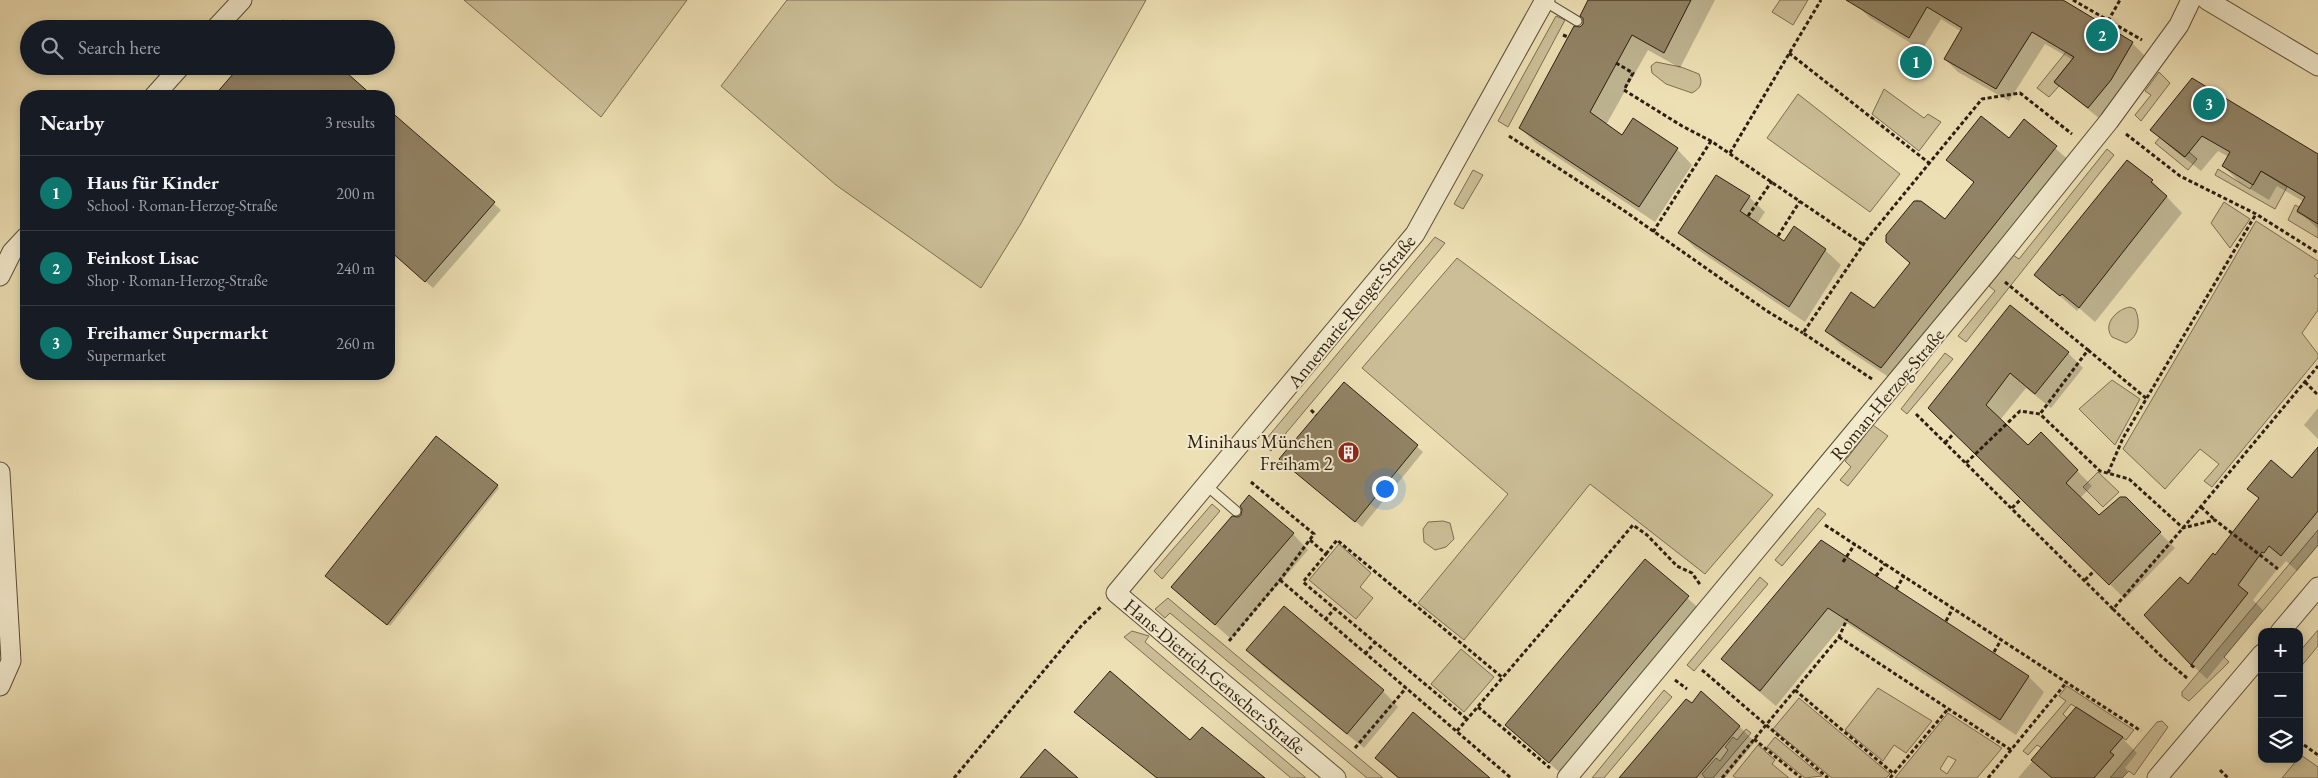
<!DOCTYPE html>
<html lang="en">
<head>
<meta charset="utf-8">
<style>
	:root { --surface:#171b24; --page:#20242c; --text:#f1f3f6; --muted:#9ea1a6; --line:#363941; --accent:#0f766e }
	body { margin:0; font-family:"EB Garamond",serif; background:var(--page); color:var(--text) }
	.controls { position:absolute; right:15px; bottom:15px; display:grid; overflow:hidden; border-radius:10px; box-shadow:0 2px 8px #0003 }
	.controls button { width:45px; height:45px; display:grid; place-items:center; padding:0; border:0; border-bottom:1px solid var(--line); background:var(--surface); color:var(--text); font:25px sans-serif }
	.you { position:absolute; left:1384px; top:488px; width:18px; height:18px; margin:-12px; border:4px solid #fff; border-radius:50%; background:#1a73e8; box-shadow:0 0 0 8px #1a73e833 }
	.badge { display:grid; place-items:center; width:32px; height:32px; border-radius:50%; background:var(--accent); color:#fff; font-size:16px; font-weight:700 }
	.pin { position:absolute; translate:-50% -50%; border:2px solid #fff; box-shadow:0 1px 5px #0006 }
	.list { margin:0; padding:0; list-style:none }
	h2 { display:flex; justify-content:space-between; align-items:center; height:65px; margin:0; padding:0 20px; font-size:21px }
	h2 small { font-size:16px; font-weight:400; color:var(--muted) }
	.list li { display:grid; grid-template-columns:32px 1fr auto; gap:15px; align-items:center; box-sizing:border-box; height:75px; padding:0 20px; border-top:1px solid var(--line) }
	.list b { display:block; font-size:19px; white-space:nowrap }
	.list p { margin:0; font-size:16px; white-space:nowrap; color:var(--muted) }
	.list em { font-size:16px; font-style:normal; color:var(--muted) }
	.icon { flex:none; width:28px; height:28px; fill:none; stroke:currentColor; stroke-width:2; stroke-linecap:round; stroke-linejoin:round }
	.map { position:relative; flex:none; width:2318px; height:778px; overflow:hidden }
	.search { position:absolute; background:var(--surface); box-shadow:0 2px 8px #0003; left:20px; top:20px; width:375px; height:55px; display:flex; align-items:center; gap:12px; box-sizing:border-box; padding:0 18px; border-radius:28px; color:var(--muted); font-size:19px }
	.panel { position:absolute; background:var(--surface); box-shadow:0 2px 8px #0003; left:20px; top:90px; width:375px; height:290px; border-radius:20px }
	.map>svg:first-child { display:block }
</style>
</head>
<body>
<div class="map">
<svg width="2318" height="778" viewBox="0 0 2318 778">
	<rect width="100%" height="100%" fill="#ede0b4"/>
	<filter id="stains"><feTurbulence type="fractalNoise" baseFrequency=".004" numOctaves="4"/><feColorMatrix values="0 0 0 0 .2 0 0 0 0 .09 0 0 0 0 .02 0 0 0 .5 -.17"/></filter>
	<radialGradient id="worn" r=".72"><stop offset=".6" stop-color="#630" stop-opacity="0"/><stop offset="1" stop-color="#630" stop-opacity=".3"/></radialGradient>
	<g fill="#ccbf98" stroke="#7c6e54" fill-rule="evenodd">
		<polygon points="464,0 687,0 601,117"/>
		<polygon points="787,0 1146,0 1020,225 981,288 836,185 721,86"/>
		<polygon points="1780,0 1808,0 1793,25 1772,12"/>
		<polygon points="1556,16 1565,20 1508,127 1498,121"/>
		<polygon points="2066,52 2074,57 2054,82 2059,86 2049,97 2037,88"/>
		<path d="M1656,62L1681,67L1699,74C1703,83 1701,88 1692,93L1666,84L1652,73L1651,66Z"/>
		<polygon points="2159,72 2170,83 2141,121 2135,115 2151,95 2145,91"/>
		<polygon points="1884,89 1924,118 1928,114 1941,122 1919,151 1872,114"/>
		<polygon points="1798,94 1900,174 1870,212 1767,138"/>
		<polygon points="2160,137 2184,157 2189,152 2197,159 2188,170 2155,143"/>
		<polygon points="2107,149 2114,155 1966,342 1958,336 1995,291 1989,286 2013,255 2019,259"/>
		<polygon points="2218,169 2250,189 2261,171 2287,187 2275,209 2215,175"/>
		<polygon points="1473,170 1483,175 1463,209 1454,204"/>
		<polygon points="2224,202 2250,219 2230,248 2211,223"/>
		<polygon points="2295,205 2299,207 2297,212 2318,224 2318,238 2288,220"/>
		<polygon points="2256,221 2318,261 2318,273 2314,276 2318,279 2318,310 2302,333 2318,354 2318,358 2212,487 2204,481 2219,464 2200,449 2165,489 2123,449"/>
		<polygon points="1435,237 1445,243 1437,253 1271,451 1262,444"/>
		<polygon points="1457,258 1773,495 1705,574 1590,484 1464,640 1418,603 1508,494 1362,368"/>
		<path d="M2130,307L2135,309C2141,321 2139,337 2126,343L2112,337C2102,324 2117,309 2130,307Z"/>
		<polygon points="1945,353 1953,359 1907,414 1901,409"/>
		<polygon points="2112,380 2140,399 2115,445 2079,409"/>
		<polygon points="1873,425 1888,436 1848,486 1840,480 1851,467 1845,461"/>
		<polygon points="2098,472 2119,492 2103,507 2083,487"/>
		<polygon points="1212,504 1220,511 1162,579 1154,571"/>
		<polygon points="1818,508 1826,514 1782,566 1775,560"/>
		<polygon points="1443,521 1450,523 1454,539 1446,547 1435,550 1424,542 1423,529 1428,522"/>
		<polygon points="2318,530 2318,545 2224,657 2229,662 2225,666 2189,701 2182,696 2182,692"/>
		<polygon points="1339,544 1371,573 1360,587 1373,598 1356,619 1309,580"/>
		<polygon points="1760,577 1768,584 1694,671 1687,665"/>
		<polygon points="1168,598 1169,599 1383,778 1367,778 1170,613 1165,618 1155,609"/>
		<polygon points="2318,630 2318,646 2299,669 2299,652"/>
		<polygon points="1132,631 1149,636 1145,642 1306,778 1291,778 1124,637"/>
		<polygon points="1461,649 1494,677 1464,712 1431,684"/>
		<polygon points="2067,686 2134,730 2126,740 2071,704 2063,714 2067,718 2042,748 2037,745 2028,755 2023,751 2066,701 2059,696"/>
		<polygon points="1878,688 1932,721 1906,753 1894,745 1883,761 1845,730"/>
		<polygon points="1664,690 1672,697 1604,778 1592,778"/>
		<polygon points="1799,698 1890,774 1886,778 1832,778 1773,729"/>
		<path d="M1948,713L2002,748L1977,778H1895ZM1948,756L1956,760L1947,774L1940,769Z"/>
		<polygon points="2162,721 2168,727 2134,775 2129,771 2122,778 2110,778 2157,722"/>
		<polygon points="1746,729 1751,733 1713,778 1705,778 1702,774 1716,758 1720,761 1728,750 1725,747 1733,737 1737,740"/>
		<polygon points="1775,737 1822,776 1805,778 1767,747"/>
		<polygon points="1758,745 1775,760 1772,764 1789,778 1736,778 1733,776"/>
		<polygon points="2301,755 2318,767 2318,778 2282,778"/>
	</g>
	<g fill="#0003">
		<polygon points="1590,0 1715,0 1680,68 1648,50 1606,125 1623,137 1677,149 1692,165 1655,222 1536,143 1520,128 1584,24"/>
		<polygon points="1860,0 2060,0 2132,43 2145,56 2101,120 2055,82 2073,60 2045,44 2009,101 1958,72 1945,59 1962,32 1941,19 1922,50 1870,18 1857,5"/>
		<polygon points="283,19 293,29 274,29"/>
		<polygon points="241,66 337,66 371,96 215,96"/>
		<polygon points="2192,79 2318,155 2318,229 2299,211 2304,202 2277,186 2269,200 2239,182 2223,166 2229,157 2218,151 2201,171 2168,145 2152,130"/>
		<polygon points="389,111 501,210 433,288 389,250"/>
		<polygon points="2024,121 2072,163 1896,382 1842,346 1826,331 1874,309 1911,264 1885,239 1917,199 1945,221 1974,183 1948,159 2009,140"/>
		<polygon points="2127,162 2152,181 2182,213 2095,322 2079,308 2077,311 2036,275"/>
		<polygon points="1749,197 1765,212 1757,224 1784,243 1825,250 1841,265 1805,322 1695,248 1680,233"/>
		<polygon points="2010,306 2068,353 2083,368 2051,408 2026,388 2000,420 2028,447 2041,434 2092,486 2080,498 2099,517 2123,496 2175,548 2125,599 1930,408"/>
		<polygon points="1345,384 1423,452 1362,527 1286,464"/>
		<polygon points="2318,408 2318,439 2304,425"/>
		<polygon points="2318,449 2318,546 2297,571 2286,561 2280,568 2279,567 2253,600 2263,610 2207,679 2191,664 2189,586 2215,556 2260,499 2249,489 2292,480"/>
		<polygon points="497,486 499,488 390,626 329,578"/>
		<polygon points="1242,515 1293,534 1308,550 1231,639 1173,587"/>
		<polygon points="1821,541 2029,677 2044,692 2016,735 1845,622 1776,706 1738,674 1722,659"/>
		<polygon points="1645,560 1704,613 1566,778 1523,740"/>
		<polygon points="1247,650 1383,691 1398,707 1364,748 1263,666"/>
		<polygon points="2077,709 2122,738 2137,753 2125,768 2128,771 2123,778 2018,778"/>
		<polygon points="1076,712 1190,742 1263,778 1156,778"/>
		<polygon points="1739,726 1755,742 1725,778 1620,778"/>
		<polygon points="1376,758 1488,778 1397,778"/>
	</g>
	<g fill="#918365" stroke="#2d1e10">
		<polygon points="1588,0 1691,0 1664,53 1632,35 1590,112 1622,135 1633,118 1678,148 1639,207 1519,128 1574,26 1580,27 1583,24 1583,18 1580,16"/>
		<polygon points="1846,0 2063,0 2133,42 2111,80 2088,108 2054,82 2074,57 2032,32 1996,89 1944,59 1962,28 1927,7 1909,38"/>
		<polygon points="240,66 339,66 373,96 214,96"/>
		<polygon points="2192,78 2318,154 2318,224 2297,211 2305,197 2261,171 2253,185 2222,166 2230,152 2202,136 2185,157 2150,130"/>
		<polygon points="389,110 495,202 425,282 389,250"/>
		<polygon points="1981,116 2009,138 2024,119 2057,146 1881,368 1825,331 1851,292 1874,308 1910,263 1886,242 1886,235 1914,201 1921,201 1945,219 1974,182 1946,160"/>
		<polygon points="2127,160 2153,180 2151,182 2167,196 2079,308 2062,294 2060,296 2034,275"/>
		<polygon points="1716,175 1750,196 1740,211 1784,241 1794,226 1826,249 1789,307 1678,233"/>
		<polygon points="2010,305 2069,352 2035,394 2010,373 1986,405 2028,445 2041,432 2078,470 2066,483 2099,515 2120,497 2126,497 2161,532 2109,585 1928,408"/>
		<polygon points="1344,382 1418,445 1355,522 1279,459"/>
		<polygon points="436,436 498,485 387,625 325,576"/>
		<polygon points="2318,447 2318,511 2281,556 2269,546 2264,553 2262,552 2238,585 2248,593 2191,665 2144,615 2180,577 2188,584 2213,553 2215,555 2259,498 2247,489 2271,460 2292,478"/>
		<polygon points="1249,495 1294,533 1215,625 1171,587 1232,516 1238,517 1241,515 1242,509 1240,506"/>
		<polygon points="1821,540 2029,676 2000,720 1828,608 1760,691 1721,659"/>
		<polygon points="1645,559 1689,596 1549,763 1505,725"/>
		<polygon points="1284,606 1384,690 1347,734 1246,650"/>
		<polygon points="1110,671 1190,740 1202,727 1265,778 1157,778 1074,712"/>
		<polygon points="1701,691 1740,726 1696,778 1619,778 1686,699 1692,703"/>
		<polygon points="2076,707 2123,737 2110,752 2114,755 2094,778 2052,778 2031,760"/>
		<polygon points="1413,712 1490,778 1399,778 1375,758"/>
		<polygon points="1045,749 1078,778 1020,778"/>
	</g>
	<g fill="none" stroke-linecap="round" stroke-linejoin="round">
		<defs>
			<g id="lane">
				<polyline points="1544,1 1577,21"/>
				<polyline points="1207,486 1236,511"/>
			</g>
			<g id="street">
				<polyline points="2207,0 2318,66"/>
				<polyline points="215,29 242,0"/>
				<polyline points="154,96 181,66"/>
				<polyline points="0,276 12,252 26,237"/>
				<polyline points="0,472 11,661 0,686"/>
				<polyline points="2280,632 2318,587"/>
				<polyline points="1336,778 1116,593 1415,234 1545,0"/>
				<polyline points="1567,778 1989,270 2109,121 2179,25 2191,0"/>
				<polyline points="2157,778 2262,654"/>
			</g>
		</defs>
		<use href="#lane" stroke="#5d4e39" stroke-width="11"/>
		<use href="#street" stroke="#5d4e39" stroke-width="21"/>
		<g stroke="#2d1e10" stroke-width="3" stroke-dasharray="4 2.5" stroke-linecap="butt">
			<polyline points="2073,0 2142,40"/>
			<polyline points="2108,21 2120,0"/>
			<polyline points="1563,35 1568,37"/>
			<polyline points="1789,53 1929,163"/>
			<polyline points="1616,63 1633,73 1624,90 1682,126 1711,141 1864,245"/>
			<polyline points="2126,134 2180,176 2256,214 2318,253"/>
			<polyline points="1509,136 1626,212 1767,311 1803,333"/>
			<polyline points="1730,153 1821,0"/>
			<polyline points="1748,216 1772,181"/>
			<polyline points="1653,232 1711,141"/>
			<polyline points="1778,236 1800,201"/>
			<polyline points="2005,282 2088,350 2040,414"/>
			<polyline points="2088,350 2147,399"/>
			<polyline points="1872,379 1803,333 1867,239 1982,99 2020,93 2072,134"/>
			<polyline points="2305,382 2318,395"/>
			<polyline points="1311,410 1316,415"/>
			<polyline points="1916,414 2113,609"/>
			<polyline points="1945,443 1954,433"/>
			<polyline points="1966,463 2020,411 2040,414 2100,471 2129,479 2183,528 2215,520 2278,569"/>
			<polyline points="2108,473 2123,438 2256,214"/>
			<polyline points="2201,507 2215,520"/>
			<polyline points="2012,508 2021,499"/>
			<polyline points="1825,525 2141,731"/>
			<polyline points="1310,540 1326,554 1303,582 1468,720"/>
			<polyline points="1326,554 1337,540 1503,678"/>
			<polyline points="1843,562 1855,544"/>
			<polyline points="1876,576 1885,564"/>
			<polyline points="1280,580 1511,778"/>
			<polyline points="2085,580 2094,571"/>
			<polyline points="1896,589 1904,576"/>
			<polyline points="1325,620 1335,608"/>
			<polyline points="1946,621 1953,608"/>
			<polyline points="1839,637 2011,750"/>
			<polyline points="1229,641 1280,580 1314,534 1251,482"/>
			<polyline points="1994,652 2001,640"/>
			<polyline points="1365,654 1375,642"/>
			<polyline points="2191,665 2195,668"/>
			<polyline points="1702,670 1828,778"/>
			<polyline points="2187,678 2162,657 2113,609 2183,528 2318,366"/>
			<polyline points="1675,680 1687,689"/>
			<polyline points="1795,690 1894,774"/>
			<polyline points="1478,707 1550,768"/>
			<polyline points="1457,731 1633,525 1647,535 1677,566 1692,573 1701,586"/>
			<polyline points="1754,739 1801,778"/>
			<polyline points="2304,745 2318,755"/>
			<polyline points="1355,748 1406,688"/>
			<polyline points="2220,770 2228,778"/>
			<polyline points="954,778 1082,625 1102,606"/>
			<polyline points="1722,778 1839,637 1847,619"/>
			<polyline points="1890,778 1948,709"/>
			<polyline points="1988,778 2066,683"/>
		</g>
		<use href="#lane" stroke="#f3ebce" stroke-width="9"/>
		<use href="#street" stroke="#f3ebce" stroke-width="19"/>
	</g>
	<defs>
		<symbol id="building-disc" viewBox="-11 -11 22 22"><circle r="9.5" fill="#8f2418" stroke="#f3ebce"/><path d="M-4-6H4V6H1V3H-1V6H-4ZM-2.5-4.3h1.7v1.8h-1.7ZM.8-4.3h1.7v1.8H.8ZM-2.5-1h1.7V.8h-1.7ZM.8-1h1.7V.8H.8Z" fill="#fff"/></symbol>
	</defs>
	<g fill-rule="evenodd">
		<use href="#building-disc" x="1336" y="440" width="25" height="25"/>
	</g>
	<g text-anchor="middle" stroke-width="4" stroke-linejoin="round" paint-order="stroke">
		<g font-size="19" fill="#2d1e10" stroke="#f3ebce">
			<text transform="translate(1351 311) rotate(-51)" y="7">Annemarie-Renger-Straße</text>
			<text transform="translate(1887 394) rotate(-50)" y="7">Roman-Herzog-Straße</text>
			<text transform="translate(1215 676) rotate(40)" y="7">Hans-Dietrich-Genscher-Straße</text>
		</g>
		<g font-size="19" fill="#2d1e10" stroke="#f3ebce" text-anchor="end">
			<text x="1333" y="448">Minihaus München<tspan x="1333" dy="22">Freiham 2</tspan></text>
		</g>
	</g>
	<rect width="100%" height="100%" filter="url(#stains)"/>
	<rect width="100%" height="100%" fill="url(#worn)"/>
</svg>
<div class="controls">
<button>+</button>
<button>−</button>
<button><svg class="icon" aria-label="layers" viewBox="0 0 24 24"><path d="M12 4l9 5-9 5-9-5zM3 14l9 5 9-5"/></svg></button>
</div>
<div class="you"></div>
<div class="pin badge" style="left:1916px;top:62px">1</div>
<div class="pin badge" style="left:2102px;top:35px">2</div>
<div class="pin badge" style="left:2209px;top:104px">3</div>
<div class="search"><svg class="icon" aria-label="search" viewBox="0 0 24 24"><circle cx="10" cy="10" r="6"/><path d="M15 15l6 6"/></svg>Search here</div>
<section class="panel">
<h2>Nearby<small>3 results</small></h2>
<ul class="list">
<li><span class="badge">1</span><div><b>Haus für Kinder</b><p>School · Roman-Herzog-Straße</p></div><em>200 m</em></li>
<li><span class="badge">2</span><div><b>Feinkost Lisac</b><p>Shop · Roman-Herzog-Straße</p></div><em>240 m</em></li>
<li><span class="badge">3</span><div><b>Freihamer Supermarkt</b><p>Supermarket</p></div><em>260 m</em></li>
</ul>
</section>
</div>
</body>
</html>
